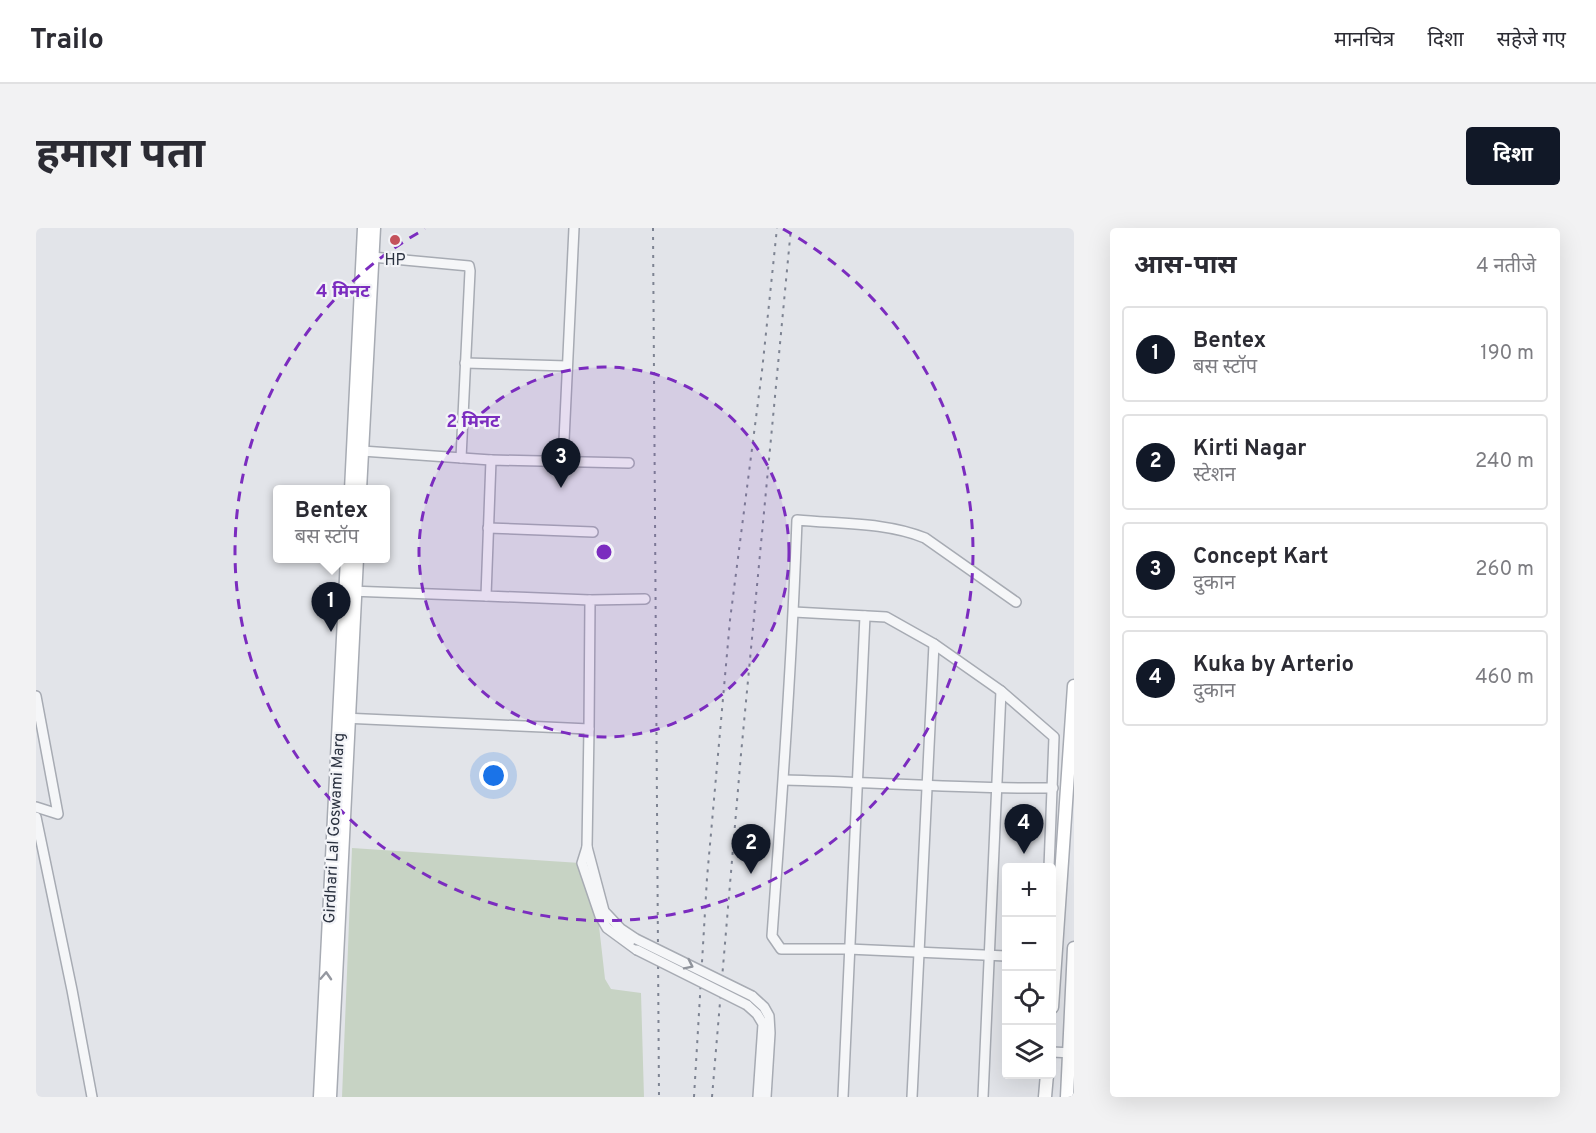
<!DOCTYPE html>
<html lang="hi">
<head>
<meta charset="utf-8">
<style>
	:root { --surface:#fff; --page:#f2f2f3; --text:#2b2b33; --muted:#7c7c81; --line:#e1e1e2; --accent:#111827 }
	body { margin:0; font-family:Overpass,"Noto Sans Devanagari",sans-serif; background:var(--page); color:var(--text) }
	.controls { position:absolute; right:18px; bottom:18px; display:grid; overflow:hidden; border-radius:6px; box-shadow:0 6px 24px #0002 }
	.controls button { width:54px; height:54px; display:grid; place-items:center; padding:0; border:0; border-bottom:2px solid var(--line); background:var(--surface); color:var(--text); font:30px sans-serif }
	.you { position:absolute; left:458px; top:548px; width:21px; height:21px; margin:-15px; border:4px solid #fff; border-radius:50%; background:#1a73e8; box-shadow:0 0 0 9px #1a73e833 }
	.badge { display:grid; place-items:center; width:39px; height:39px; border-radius:50%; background:var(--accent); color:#fff; font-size:20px; font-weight:700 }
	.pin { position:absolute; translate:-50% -50px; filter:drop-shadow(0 2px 3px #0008) }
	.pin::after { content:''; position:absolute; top:32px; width:21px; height:18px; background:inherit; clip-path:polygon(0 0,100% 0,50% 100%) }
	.popup { position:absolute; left:237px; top:257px; width:117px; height:78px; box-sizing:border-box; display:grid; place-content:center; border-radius:6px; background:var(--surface); filter:drop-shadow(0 2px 4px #0005); font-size:20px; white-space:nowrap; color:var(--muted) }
	.popup b { font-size:22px; color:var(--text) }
	.popup::after { content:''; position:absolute; left:50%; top:100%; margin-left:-12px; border:12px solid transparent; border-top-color:var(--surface) }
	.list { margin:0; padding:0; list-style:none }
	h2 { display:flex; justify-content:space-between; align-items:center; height:78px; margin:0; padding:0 24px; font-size:26px }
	h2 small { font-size:20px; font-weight:400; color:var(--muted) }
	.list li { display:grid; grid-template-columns:39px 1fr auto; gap:18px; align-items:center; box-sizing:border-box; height:96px; margin:0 12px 12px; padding:0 12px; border:2px solid var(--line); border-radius:6px }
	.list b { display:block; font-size:22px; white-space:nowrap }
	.list p { margin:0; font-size:20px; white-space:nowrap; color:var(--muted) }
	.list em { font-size:20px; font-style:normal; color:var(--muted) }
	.icon { flex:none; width:33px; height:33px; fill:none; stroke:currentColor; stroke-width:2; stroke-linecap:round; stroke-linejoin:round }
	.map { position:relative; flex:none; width:1038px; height:869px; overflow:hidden; border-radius:6px }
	header { display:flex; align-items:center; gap:36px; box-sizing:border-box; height:84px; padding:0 30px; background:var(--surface); border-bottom:2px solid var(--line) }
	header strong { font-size:28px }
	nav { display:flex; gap:33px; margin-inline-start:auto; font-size:21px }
	.intro { display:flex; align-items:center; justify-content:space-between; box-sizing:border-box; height:144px; padding:0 36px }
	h1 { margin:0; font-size:42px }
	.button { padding:15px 27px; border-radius:6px; background:var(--accent); color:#fff; font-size:21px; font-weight:700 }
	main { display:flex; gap:36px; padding:0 36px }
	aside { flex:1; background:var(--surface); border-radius:6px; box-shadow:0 6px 24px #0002 }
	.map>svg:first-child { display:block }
</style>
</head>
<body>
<header>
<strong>Trailo</strong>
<nav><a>मानचित्र</a><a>दिशा</a><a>सहेजे गए</a></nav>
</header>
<div class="intro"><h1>हमारा पता</h1><a class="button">दिशा</a></div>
<main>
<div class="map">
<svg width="1038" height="869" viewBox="0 0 1038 869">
	<rect width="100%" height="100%" fill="#e2e4e9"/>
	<polygon fill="#c7d3c4" points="316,620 544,635 563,698 569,751 575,761 605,765 608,869 306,869"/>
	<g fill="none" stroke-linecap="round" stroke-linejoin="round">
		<defs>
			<g id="street">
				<polyline points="336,29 433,38 434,43 425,230"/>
				<polyline points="429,135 531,138"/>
				<polyline points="326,223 455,232"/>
				<polyline points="527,234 538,0"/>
				<polyline points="452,300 557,304"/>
				<polyline points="314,363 450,368"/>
				<polyline points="554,372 450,368 455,232 593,235"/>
				<polyline points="758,384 850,389 898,416 965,463 1018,509 1013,640"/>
				<polyline points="0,468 22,586 0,579"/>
				<polyline points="307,490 553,501 551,619 546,635 564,688 571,700 601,722"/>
				<polyline points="553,501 554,372 609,371"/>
				<path d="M748,552C837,554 927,561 1017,560"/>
				<polyline points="0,589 36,762 56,869"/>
				<polyline points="551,619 568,683 585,701 600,711"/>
				<path d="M970,728L812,721H745L736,708C746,569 756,431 761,292C803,296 850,294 889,310L980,374"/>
				<polyline points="716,768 728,779 733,788 734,805 730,869"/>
				<polyline points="711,777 721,786 727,796 722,869"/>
				<polyline points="1016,824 1037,825"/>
				<polyline points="807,869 829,388"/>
				<polyline points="876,869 898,416"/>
				<polyline points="947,869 965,463"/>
			</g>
			<g id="secondary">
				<polyline points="315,262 328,0"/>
				<polyline points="324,262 338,0"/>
				<polyline points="1016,779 1038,458"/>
				<polyline points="284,869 311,330"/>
				<polyline points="294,869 321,330"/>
				<polyline points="1009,869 1011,846"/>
				<polyline points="1031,869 1038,720"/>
			</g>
		</defs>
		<use href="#street" stroke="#a7abb3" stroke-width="12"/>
		<use href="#secondary" stroke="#a7abb3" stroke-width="15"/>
		<use href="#street" stroke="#f5f6f8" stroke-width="9"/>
		<use href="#secondary" stroke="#fff" stroke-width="12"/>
		<g stroke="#7d8392" stroke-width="2" stroke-dasharray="3 6" stroke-linecap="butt">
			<polyline points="617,0 623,869"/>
			<polyline points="658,869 671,650 694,392 726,143 741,0"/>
			<polyline points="676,869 705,526 755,0"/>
		</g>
		<defs>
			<g id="street-bridge">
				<polyline points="600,711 716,768"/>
				<polyline points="601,722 711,777"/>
			</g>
		</defs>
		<use href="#street-bridge" stroke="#a7abb3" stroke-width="12" stroke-linecap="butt"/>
		<use href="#street-bridge" stroke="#f5f6f8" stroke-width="9"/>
	</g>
	<defs><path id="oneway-chevron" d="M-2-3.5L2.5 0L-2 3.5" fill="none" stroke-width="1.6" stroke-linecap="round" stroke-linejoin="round" transform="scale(1.5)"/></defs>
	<use stroke="#90949c" href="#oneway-chevron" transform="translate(653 737) rotate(26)"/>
	<use stroke="#9598a0" href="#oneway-chevron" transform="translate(290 748) rotate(-87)"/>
	<circle cx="568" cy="324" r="185" fill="#7b2cbf" fill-opacity=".12"/>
	<g fill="none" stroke="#7b2cbf" stroke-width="3" stroke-dasharray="10 8">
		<circle cx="568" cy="324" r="185"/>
		<path d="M747 1A369 369 0 1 1 389 1"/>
	</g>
	<circle fill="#c4515b" stroke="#f2f3f7" stroke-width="2" cx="359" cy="12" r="6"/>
	<g text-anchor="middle" stroke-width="4.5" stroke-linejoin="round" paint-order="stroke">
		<g font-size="16" fill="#2b3240" stroke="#f2f3f7">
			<text x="359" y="37">HP</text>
		</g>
		<g font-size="16" fill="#2b3240" stroke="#f2f3f7">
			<text transform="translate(297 600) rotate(-87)" y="6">Girdhari Lal Goswami Marg</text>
		</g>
	</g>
	<circle cx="568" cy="324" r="9" fill="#7b2cbf" stroke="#f2f3f7" stroke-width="3"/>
	<g font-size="18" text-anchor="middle" font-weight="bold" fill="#7b2cbf" stroke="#f2f3f7" stroke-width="4.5" stroke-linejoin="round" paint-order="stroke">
		<text x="307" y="69">4 मिनट</text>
		<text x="437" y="199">2 मिनट</text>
	</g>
</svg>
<div class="controls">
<button>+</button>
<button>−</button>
<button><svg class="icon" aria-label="locate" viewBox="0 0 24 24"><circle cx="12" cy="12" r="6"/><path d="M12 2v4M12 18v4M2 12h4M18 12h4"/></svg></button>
<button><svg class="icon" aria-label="layers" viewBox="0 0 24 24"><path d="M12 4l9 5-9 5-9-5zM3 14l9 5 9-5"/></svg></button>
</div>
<div class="you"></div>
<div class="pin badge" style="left:295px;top:404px">1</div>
<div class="popup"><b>Bentex</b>बस स्टॉप</div>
<div class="pin badge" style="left:715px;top:646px">2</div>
<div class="pin badge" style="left:525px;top:260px">3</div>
<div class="pin badge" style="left:988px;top:626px">4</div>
</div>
<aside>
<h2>आस-पास<small>4 नतीजे</small></h2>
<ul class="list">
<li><span class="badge">1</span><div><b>Bentex</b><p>बस स्टॉप</p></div><em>190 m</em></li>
<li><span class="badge">2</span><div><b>Kirti Nagar</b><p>स्टेशन</p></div><em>240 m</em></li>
<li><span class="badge">3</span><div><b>Concept Kart</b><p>दुकान</p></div><em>260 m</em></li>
<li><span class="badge">4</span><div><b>Kuka by Arterio</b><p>दुकान</p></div><em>460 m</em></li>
</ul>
</aside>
</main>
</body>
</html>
